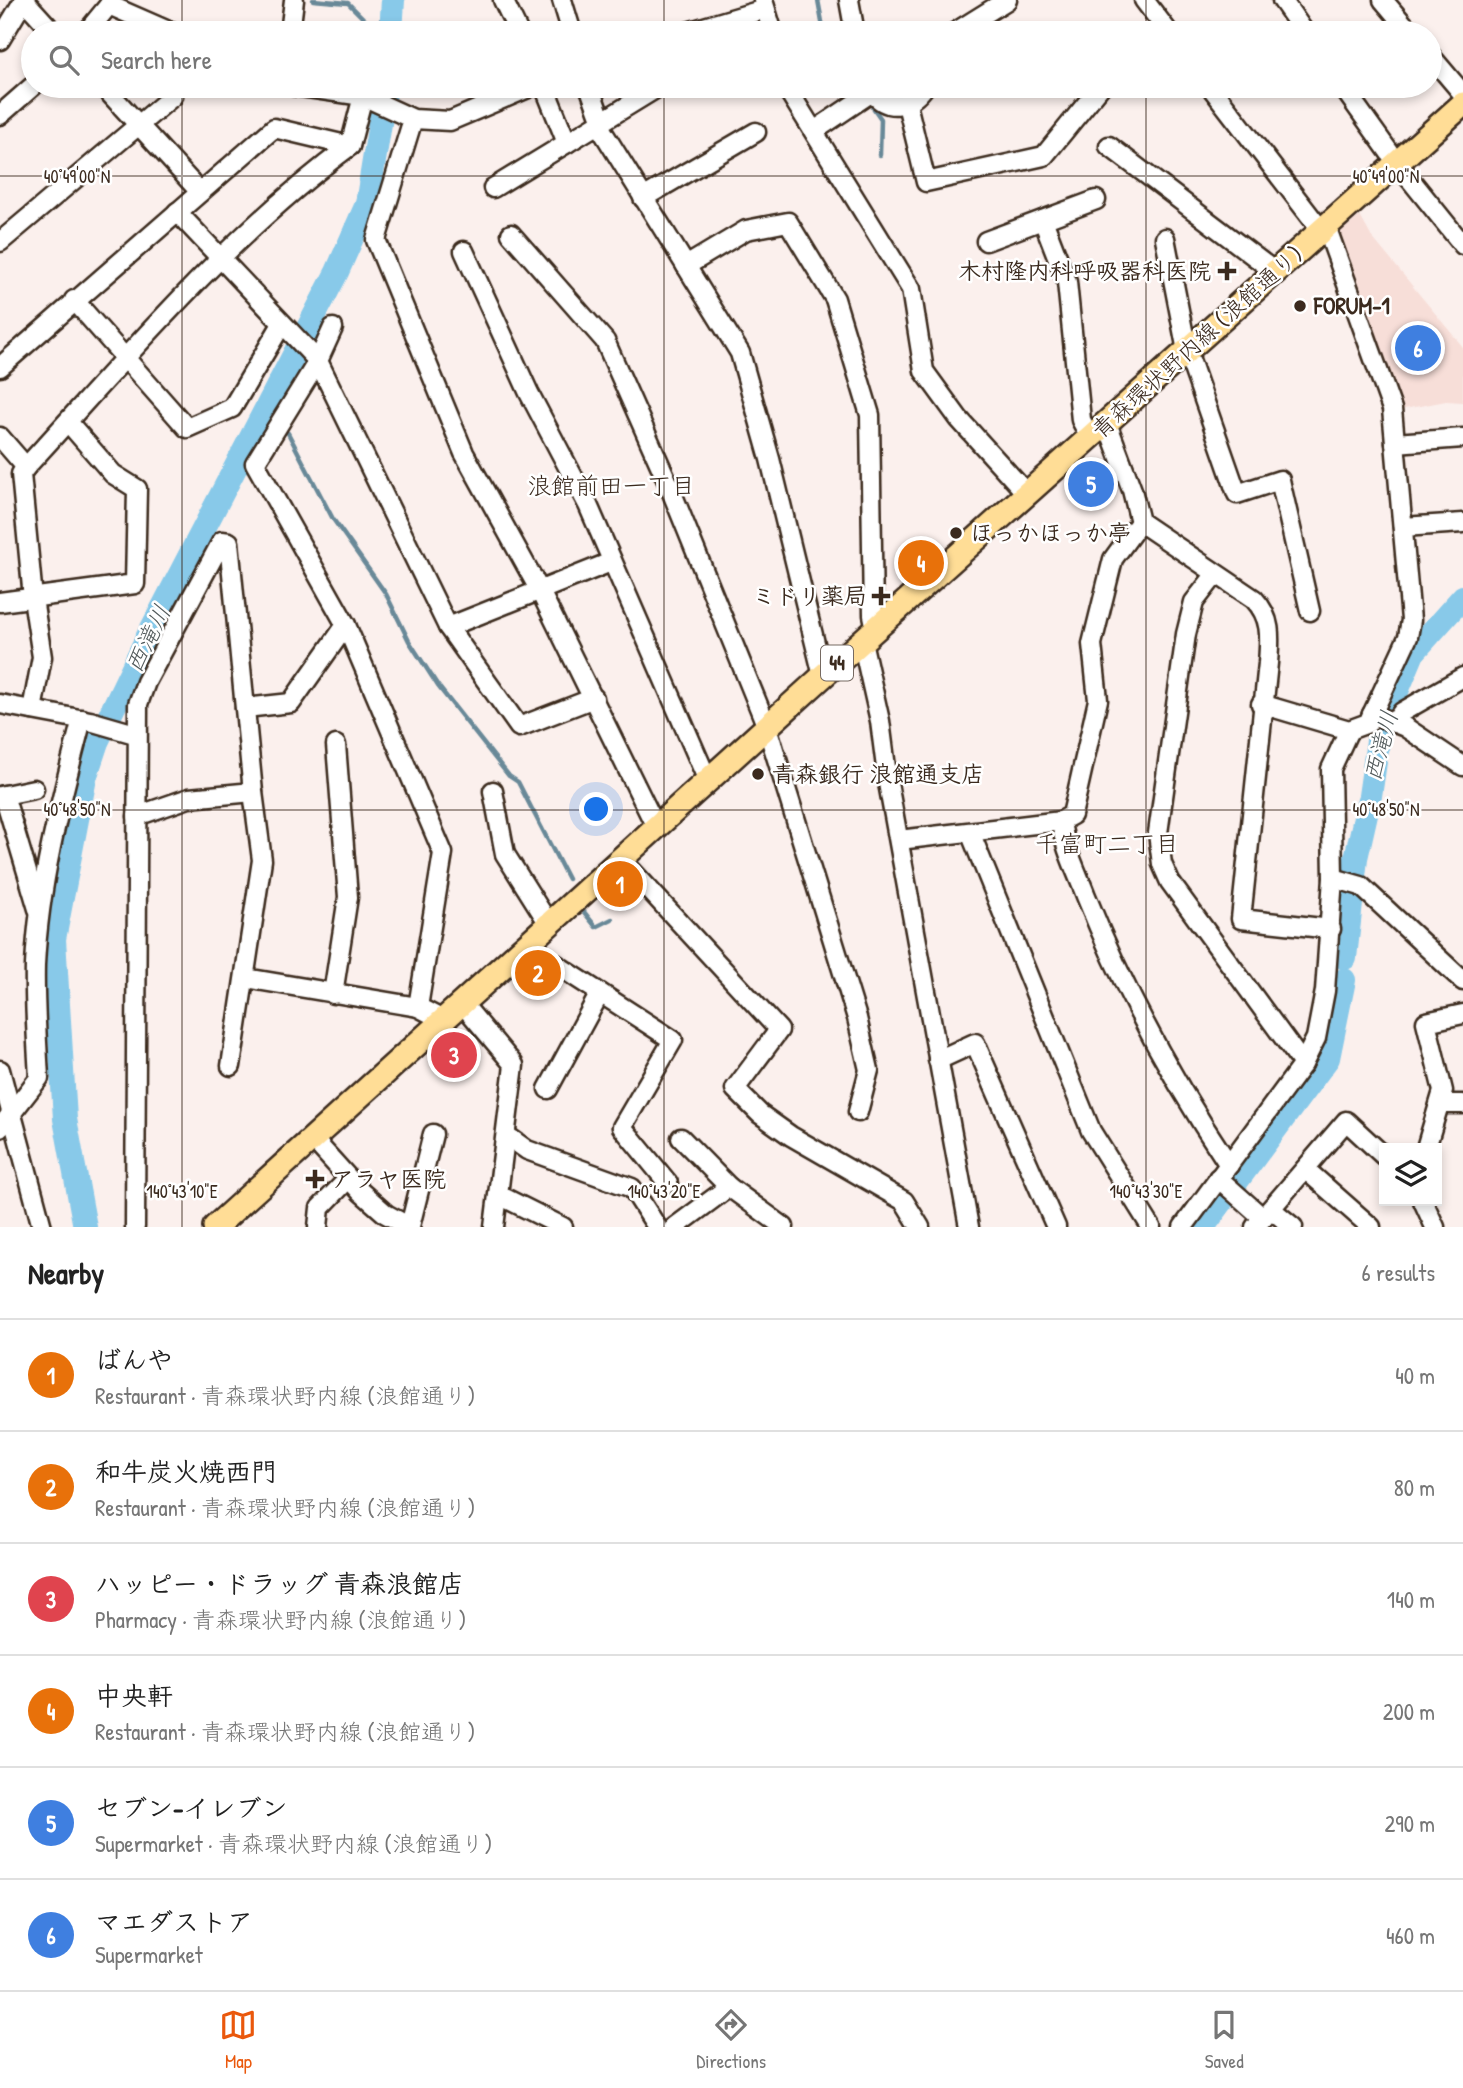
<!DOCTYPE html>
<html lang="en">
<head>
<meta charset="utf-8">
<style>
	:root { --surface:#fff; --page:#f6f6f6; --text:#222; --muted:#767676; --line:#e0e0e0; --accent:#ea580c }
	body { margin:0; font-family:"Patrick Hand","Klee One",sans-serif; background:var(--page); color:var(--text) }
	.controls { position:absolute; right:21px; bottom:21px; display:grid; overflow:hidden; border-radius:0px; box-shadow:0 4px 10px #0003 }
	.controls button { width:63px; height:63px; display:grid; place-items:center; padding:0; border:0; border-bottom:2px solid var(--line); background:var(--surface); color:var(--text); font:35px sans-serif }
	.you { position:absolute; left:597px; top:810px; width:24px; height:24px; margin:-18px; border:5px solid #fff; border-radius:50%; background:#1a73e8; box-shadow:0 0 0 10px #1a73e833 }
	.badge { display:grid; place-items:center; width:46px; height:46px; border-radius:50%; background:var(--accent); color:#fff; font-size:23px; font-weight:700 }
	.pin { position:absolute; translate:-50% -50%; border:4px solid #fff; box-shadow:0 2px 7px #0006 }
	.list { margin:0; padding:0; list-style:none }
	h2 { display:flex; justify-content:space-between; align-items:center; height:91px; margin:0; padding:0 28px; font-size:30px }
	h2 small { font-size:23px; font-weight:400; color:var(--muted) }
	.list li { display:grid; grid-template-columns:46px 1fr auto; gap:21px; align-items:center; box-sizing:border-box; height:112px; padding:0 28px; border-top:2px solid var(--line) }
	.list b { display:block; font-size:26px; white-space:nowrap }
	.list p { margin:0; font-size:23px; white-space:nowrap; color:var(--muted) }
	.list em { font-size:23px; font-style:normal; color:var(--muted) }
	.icon { flex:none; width:38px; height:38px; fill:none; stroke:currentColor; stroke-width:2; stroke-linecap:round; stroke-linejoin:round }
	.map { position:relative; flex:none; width:1463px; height:1227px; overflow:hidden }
	.search { position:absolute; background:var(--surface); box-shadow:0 4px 10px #0003; left:21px; right:21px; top:21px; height:77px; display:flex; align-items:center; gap:18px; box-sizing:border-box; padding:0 24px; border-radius:38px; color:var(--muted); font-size:26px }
	.sheet { height:763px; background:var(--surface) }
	nav { display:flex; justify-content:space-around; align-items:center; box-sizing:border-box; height:98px; border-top:2px solid var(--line); background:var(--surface); font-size:19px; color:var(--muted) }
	nav a { display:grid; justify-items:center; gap:4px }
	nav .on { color:var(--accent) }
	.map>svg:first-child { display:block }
</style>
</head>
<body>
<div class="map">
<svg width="1463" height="1227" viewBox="0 0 1463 1227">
	<rect width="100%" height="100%" fill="#fbf0ed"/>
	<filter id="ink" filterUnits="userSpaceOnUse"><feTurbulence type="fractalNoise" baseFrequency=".0143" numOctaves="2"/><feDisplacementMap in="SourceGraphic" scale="14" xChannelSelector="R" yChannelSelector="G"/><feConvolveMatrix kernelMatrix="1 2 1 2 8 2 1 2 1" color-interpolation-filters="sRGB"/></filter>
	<g filter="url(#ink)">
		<polygon fill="#f7ded8" points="1360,216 1371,236 1463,347 1463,402 1446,401 1399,410 1337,234"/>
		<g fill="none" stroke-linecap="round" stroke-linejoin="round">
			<g stroke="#698998" stroke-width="4.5">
				<polyline points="313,0 348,3 365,20"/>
				<polyline points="818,0 824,33"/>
				<polyline points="381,20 391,20"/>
				<polyline points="856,86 860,92"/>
				<polyline points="872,106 881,119 880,155"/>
				<polyline points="261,417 270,421"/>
				<polyline points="288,433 333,519 386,594 409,641 438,686 509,776 518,782 568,879"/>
				<polyline points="584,912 596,927 612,919"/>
			</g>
			<g stroke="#88c9e9" stroke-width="24">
				<polyline points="391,33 393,0"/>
				<polyline points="1345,958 1356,858 1370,796 1379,734 1413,653 1463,597"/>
				<polyline points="85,1227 65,1119 54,939 85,778 97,742 149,634 337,272 367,204 386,86"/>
				<polyline points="1203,1227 1328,1058 1344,980"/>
			</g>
			<defs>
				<g id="minor">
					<polyline points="24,0 54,33"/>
					<polyline points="111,0 109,5 173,33"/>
					<polyline points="503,0 519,33"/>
					<polyline points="562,0 572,33"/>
					<polyline points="763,0 773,33"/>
					<polyline points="849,0 855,33"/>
					<polyline points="1144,0 1169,33"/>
					<polyline points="1282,0 1305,33"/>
					<polyline points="1383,0 1411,33"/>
					<polyline points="86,33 109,5"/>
					<polyline points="290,33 294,0"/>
					<polyline points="684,33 765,9"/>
					<polyline points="954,33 1007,0"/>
					<polyline points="0,40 24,0"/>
					<polyline points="1430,55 1463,94"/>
					<polyline points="103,86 200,192"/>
					<polyline points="294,86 363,96 413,119 450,121 533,86"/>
					<polyline points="544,86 567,143 660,86"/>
					<polyline points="589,86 602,122"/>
					<polyline points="788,86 791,95 911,289 924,371 959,419 1027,494"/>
					<polyline points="1210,86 1321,230"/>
					<polyline points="1342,86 1397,163 1463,245"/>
					<polyline points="907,104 926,182 1044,156 1101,86"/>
					<polyline points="0,115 33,86"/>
					<polyline points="413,119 376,240 464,453 540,591 656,827"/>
					<polyline points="598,124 740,353 770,459 823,676"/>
					<path d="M814,131L872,92C889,113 911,106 925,86"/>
					<polyline points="1109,146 1275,272"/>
					<polyline points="493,188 567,143"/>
					<polyline points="643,198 756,132"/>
					<polyline points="177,212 318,361 448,627 519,727 594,698"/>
					<polyline points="1043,220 1067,282 1081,420 1090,437"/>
					<polyline points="511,234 605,341 668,483 767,727 857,1018 869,1070 858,1112"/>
					<polyline points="1165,238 1187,351 1237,494 1280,480 1310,611"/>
					<polyline points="986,241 1096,200"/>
					<polyline points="0,242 173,96"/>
					<polyline points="464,251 529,393 588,505 708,781"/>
					<polyline points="686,266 746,230 788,222 835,299 870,415 873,615 876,629"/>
					<polyline points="74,300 187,428 232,408 282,324"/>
					<polyline points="333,328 318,361 255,463 346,625 443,853 418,1007 443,1020"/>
					<polyline points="0,367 274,128 350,146 363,96"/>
					<path d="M1107,423L1132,490L1140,522L1254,599C1272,618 1270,637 1268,663L1241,919L1331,929"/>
					<path d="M0,437L26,467C128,356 228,236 350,146"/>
					<polyline points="1395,443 1463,438"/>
					<polyline points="26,467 21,474 33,598 42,657 32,710"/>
					<polyline points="1403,527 1463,523"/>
					<polyline points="1215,575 1194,602 1186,634 1158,833 1162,864 1170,882 1303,1064"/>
					<polyline points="0,602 135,584 137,489 113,474 68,422"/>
					<polyline points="448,627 611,562"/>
					<polyline points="862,641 880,721 888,783 969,1227"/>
					<polyline points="0,704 90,721 135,734"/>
					<polyline points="1261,704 1349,730 1368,723 1408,637 1411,620 1392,409 1326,226"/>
					<polyline points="245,708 291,703 346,625"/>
					<polyline points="1372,714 1405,727 1463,766"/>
					<polyline points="1394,723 1402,712 1463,677"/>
					<polyline points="493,791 505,854 549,924"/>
					<polyline points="4,795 38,909"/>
					<polyline points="0,796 34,789"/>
					<polyline points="137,816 189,798 253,792"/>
					<path d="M1061,821C1064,847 1077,872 1086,896C1124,991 1172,1080 1229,1165"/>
					<polyline points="970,832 1091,1131 1151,1227"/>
					<polyline points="899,840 1061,821 1072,815 1098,700 1092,644 1113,559 1140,522"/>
					<polyline points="621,859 779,1030 735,1089 760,1114 791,1136 904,1201 920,1227"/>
					<polyline points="1333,878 1361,886 1463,981"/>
					<polyline points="526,945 673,1040 622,1127 668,1183"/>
					<polyline points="246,978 418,1007"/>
					<polyline points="333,994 348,897 336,745"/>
					<polyline points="462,1003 514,1065 494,1227"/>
					<polyline points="938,1060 975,1043 1056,1227"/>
					<polyline points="0,1070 42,1227"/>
					<polyline points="548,1089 600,993"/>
					<polyline points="1441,1104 1463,1104"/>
					<path d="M0,1128L39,1078C37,1040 34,1003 35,965C39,881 61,800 82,719"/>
					<polyline points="506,1135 527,1150 632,1188 657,1227"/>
					<polyline points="681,1138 729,1187"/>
					<polyline points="313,1139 361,1192 386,1214 410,1227"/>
					<polyline points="1426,1148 1443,1091 1426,1022 1463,1014"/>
					<polyline points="1305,1169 1371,1227"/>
					<polyline points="1218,1178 1263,1218"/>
					<polyline points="499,1195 563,1227"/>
					<polyline points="1423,1201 1435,1227"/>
					<polyline points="1271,1209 1293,1227"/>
					<polyline points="410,1226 433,1134"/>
					<polyline points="135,1227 138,704 146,682 222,541 229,542 253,792 262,860 231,1066"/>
					<polyline points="318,1227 320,1208 348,1179"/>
					<polyline points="675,1227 729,1187 784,1227"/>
					<polyline points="1183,1227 1303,1064 1316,1038 1325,991 1333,878 1331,769 1349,730"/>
					<polyline points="1255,1227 1346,1121 1384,1156"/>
				</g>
				<polyline id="major" points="215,1227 823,676 1463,104"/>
			</defs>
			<use href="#minor" stroke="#3b2a1e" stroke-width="23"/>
			<use href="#major" stroke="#3b2a1e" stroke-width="28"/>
			<use href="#minor" stroke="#fff" stroke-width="18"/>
			<use href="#major" stroke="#ffdd96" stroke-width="23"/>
		</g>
	</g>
	<path fill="none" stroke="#3b2a1e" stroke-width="2" stroke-opacity="0.45" d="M182,0V33M664,0V33M1146,0V33M182,86V1227M664,86V1227M1146,86V1227M0,176H1463M0,810H1463"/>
	<g fill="#3b2a1e" stroke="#fff" stroke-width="2.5">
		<path d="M1223.5 260.5h7v7h7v7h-7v7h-7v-7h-7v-7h7z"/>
		<circle cx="1300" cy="306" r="7"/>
		<circle cx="956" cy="533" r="7"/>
		<path d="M877.5 585.5h7v7h7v7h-7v7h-7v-7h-7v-7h7z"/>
		<circle cx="758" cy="774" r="7"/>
		<path d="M311.5 1168.5h7v7h7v7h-7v7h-7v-7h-7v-7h7z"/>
	</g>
	<g text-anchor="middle" stroke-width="5" stroke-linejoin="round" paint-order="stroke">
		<rect fill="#fff" stroke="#766a62" stroke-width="2" x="821" y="645.5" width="32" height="35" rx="5"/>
		<g font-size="21" font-weight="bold" fill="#3b2a1e">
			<text x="837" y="670">44</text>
		</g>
		<g font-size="23" font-weight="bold" fill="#3b2a1e" stroke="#fff" text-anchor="start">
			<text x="1211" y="279" text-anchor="end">木村隆内科呼吸器科医院</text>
			<text x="1314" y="314">FORUM-1</text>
			<text x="970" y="541">ほっかほっか亭</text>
			<text x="867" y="604" text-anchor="end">ミドリ薬局</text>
			<text x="772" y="782">青森銀行 浪館通支店</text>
			<text x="331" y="1187">アラヤ医院</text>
		</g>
		<g font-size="23" fill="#3b2a1e" stroke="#fff">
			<text transform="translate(1197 342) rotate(-42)" y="8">青森環状野内線 (浪館通り)</text>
		</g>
		<g font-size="24" fill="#3b2a1e" stroke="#fff">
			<text x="611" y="494">浪館前田一丁目</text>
			<text x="1107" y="852">千富町二丁目</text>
		</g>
		<g font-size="24" font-style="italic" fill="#525a5b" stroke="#fff">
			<text transform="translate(148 639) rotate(-64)" y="8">西滝川</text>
			<text transform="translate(1381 746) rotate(-75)" y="8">西滝川</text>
		</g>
	</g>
	<g font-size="18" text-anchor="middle" fill="#3b2a1e" stroke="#fff" stroke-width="5" stroke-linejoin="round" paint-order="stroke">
		<text x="77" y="183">40°49'00"N</text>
		<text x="1386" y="183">40°49'00"N</text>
		<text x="77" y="816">40°48'50"N</text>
		<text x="1386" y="816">40°48'50"N</text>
		<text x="182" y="1198">140°43'10"E</text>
		<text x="664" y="1198">140°43'20"E</text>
		<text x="1146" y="1198">140°43'30"E</text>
	</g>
</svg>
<div class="controls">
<button><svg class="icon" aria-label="layers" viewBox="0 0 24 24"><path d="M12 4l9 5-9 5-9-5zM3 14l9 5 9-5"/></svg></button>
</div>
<div class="you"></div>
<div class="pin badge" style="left:620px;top:884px;background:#e8710a">1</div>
<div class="pin badge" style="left:538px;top:973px;background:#e8710a">2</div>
<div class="pin badge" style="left:454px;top:1055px;background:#e0444e">3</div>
<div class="pin badge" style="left:921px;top:563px;background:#e8710a">4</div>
<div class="pin badge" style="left:1091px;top:484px;background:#3f7fe0">5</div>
<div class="pin badge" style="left:1418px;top:348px;background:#3f7fe0">6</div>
<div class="search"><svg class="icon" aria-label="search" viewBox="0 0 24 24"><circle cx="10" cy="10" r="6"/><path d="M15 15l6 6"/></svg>Search here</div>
</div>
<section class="sheet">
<h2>Nearby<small>6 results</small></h2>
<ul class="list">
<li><span class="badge" style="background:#e8710a">1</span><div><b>ばんや</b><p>Restaurant · 青森環状野内線 (浪館通り)</p></div><em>40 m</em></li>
<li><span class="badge" style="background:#e8710a">2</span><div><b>和牛炭火焼西門</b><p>Restaurant · 青森環状野内線 (浪館通り)</p></div><em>80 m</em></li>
<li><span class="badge" style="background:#e0444e">3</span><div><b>ハッピー・ドラッグ 青森浪館店</b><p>Pharmacy · 青森環状野内線 (浪館通り)</p></div><em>140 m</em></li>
<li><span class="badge" style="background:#e8710a">4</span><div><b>中央軒</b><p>Restaurant · 青森環状野内線 (浪館通り)</p></div><em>200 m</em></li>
<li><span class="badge" style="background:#3f7fe0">5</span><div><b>セブン-イレブン</b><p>Supermarket · 青森環状野内線 (浪館通り)</p></div><em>290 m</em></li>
<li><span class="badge" style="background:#3f7fe0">6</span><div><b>マエダストア</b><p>Supermarket</p></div><em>460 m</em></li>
</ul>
</section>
<nav>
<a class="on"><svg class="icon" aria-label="map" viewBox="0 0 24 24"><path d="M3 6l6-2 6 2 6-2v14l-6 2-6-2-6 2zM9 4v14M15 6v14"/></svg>Map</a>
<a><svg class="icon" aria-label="directions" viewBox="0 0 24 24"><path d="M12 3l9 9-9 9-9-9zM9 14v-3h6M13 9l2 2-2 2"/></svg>Directions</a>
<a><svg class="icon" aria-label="saved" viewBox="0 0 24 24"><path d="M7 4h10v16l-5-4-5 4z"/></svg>Saved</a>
</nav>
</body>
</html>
